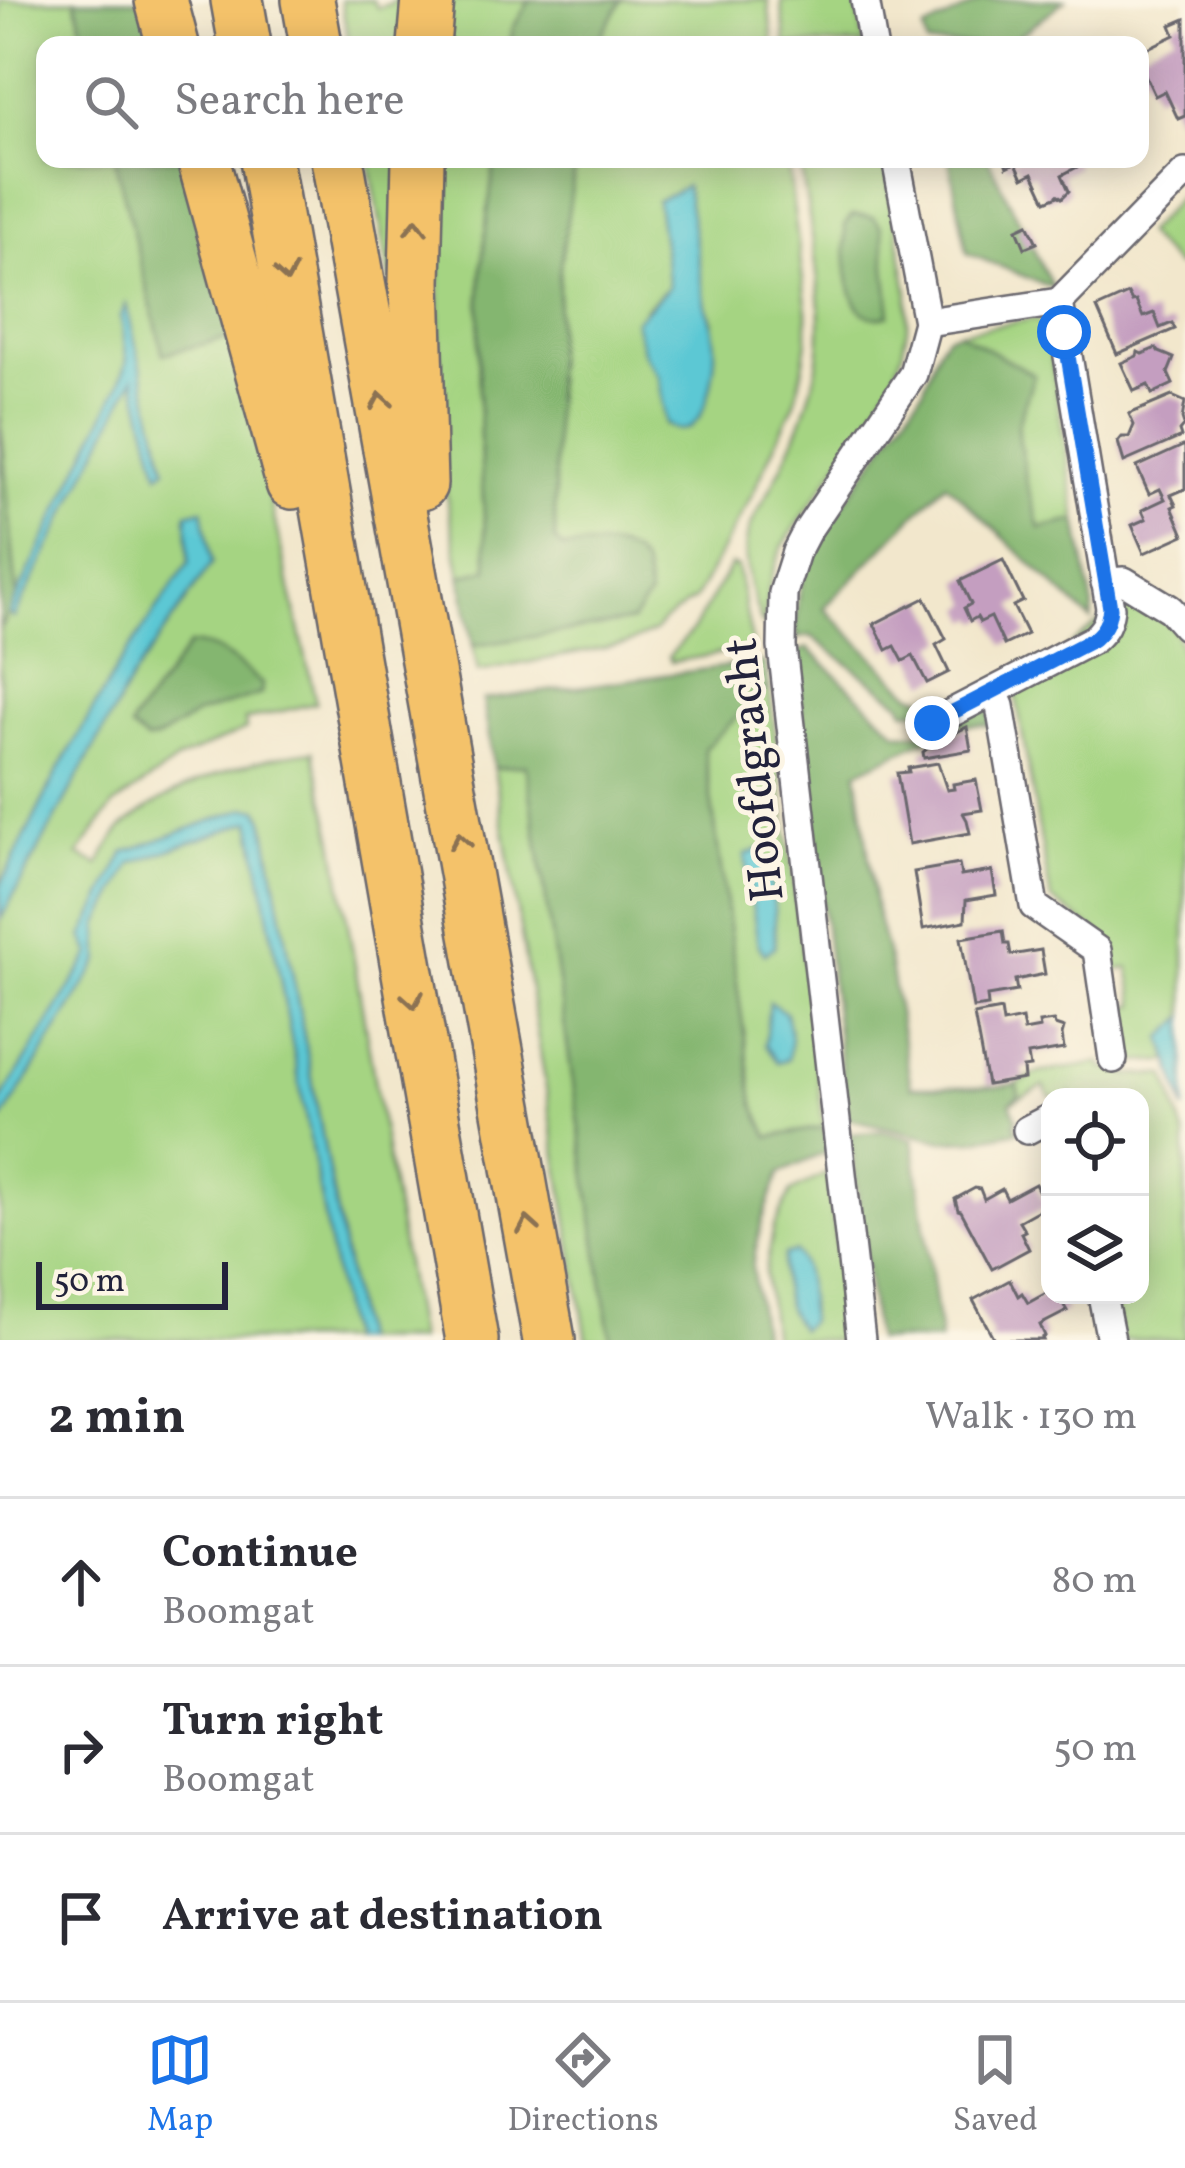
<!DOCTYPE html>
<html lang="en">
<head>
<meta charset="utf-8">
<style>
	:root { --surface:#fff; --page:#f2f2f3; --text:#2b2b33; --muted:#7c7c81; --line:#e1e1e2; --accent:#1a73e8 }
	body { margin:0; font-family:Vollkorn,serif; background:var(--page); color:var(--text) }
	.controls { position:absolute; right:36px; bottom:36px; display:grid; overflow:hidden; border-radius:24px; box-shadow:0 6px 30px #0003 }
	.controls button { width:108px; height:108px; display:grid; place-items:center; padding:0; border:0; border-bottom:3px solid var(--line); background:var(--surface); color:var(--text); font:60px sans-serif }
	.scale { position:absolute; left:36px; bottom:30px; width:192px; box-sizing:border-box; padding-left:12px; border:6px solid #22223b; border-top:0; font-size:33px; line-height:42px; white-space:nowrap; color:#22223b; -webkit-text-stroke:9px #fcf5e5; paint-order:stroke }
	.stop { position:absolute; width:36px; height:36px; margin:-27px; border:9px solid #1a73e8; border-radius:50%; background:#fff }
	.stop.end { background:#1a73e8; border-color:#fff; box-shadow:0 3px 12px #0008 }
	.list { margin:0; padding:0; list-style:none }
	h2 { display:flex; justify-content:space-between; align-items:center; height:156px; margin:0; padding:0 48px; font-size:51px }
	h2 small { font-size:39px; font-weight:400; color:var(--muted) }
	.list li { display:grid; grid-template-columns:78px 1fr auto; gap:36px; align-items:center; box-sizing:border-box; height:168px; padding:0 48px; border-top:3px solid var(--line) }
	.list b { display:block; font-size:45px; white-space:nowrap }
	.list p { margin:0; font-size:39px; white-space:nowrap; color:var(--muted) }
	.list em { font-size:39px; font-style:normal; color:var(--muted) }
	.icon { flex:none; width:66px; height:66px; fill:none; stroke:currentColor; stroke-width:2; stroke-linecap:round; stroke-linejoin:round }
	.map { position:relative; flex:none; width:1185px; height:1340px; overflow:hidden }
	.search { position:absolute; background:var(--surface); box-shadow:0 6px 30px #0003; left:36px; right:36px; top:36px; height:132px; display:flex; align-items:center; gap:30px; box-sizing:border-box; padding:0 42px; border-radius:24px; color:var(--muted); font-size:45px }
	.sheet { height:660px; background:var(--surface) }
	nav { display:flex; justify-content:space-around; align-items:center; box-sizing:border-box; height:168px; border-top:3px solid var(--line); background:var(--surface); font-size:33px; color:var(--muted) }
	nav a { display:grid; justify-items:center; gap:6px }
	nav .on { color:var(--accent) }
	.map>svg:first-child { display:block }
</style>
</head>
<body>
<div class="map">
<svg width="1185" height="1340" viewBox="0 0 1185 1340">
	<rect width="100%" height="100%" fill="#fcf5e5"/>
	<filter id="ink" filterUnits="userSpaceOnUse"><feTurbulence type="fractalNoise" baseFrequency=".00833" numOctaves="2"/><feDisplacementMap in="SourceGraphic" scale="24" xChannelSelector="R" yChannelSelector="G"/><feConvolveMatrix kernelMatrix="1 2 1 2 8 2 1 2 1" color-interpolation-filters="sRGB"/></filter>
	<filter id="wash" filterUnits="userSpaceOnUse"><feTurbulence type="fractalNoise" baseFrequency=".004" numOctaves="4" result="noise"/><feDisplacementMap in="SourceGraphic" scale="48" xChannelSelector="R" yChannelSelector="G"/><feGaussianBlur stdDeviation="2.7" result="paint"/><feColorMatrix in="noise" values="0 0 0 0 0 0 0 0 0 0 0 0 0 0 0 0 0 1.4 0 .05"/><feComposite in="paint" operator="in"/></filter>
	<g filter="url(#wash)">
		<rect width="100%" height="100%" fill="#f2e7cc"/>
		<g fill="#a5d482" stroke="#647b5e" stroke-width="3" fill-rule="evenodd">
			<path d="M0,0H75L87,45H45V159H115L163,353L233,337L316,703L245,720L246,729L179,759L113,806L78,855L99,865C107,852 113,835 124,826C172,786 252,757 313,751L333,835L418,1340H360L264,819L259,809L132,863L251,820L347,1340H0V920L132,678L212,563L187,513L189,562L117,668L57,773L0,886V630L17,598L0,411ZM190,645L261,693L197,714L157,739L146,741L131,729L133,722Z"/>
			<polygon points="341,0 372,0 378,8 392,3 393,0 418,0 414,45 349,45"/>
			<polygon points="449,0 530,0 513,28 510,45 446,45"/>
			<polygon points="622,0 768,0 773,45 598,45 600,37"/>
			<polygon points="781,0 856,0 865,45 786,45"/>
			<polygon points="369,159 408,159 401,338"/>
			<path d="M440,159H495C490,199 483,240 481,280C476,377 480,473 488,570L461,576L446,494L439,415Z"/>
			<path d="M576,159H787L807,312V340L803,367L795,402L751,497L695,599L663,621L654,632L626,644L478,672L473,646L632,621L619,547L563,548L555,540L554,365L560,266ZM686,187L706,306L713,322L666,424L659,377L644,309L669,287L657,201Z"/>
			<path d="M800,159H885L908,292L907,328L902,353L894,377L874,411L782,547C771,573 765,597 765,624H762C753,600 744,569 746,543C749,522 764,503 773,484C791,449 808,410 816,371C829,308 809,223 800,159Z"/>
			<polygon points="1184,192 1185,261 1176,266 1145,234"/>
			<polygon points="1033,319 1052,328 1059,348 1050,351 1077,520 1040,528 1027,485 1017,426 1034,375 958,332"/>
			<polygon points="731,565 737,567 753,648 671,662 669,656 692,631"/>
			<path d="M1128,598C1171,620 1176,621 1185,669V1017L1164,1038L1169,1061L1127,1062L1118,1013L1122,1008L1136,1005L1129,968L1116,970L1109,966L1104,937L1051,899L1015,691Z"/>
			<polygon points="769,686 824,1127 769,1137 754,1104 704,748"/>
			<polygon points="526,764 611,1340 587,1340 494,768"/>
			<polygon points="1101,1063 1103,1069 1123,1067 1126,1075 1166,1075 1185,1137 1185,1340 1121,1340 1112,1295 1140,1295 1140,1097 1072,1097 1071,1093 1064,1097 1050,1097 1044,1086 1010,1103 1019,1095 1017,1084 1038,1073"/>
			<polygon points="827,1173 848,1340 773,1340 765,1273 774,1227 791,1192"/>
		</g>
		<g fill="#84b670" stroke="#536c56" stroke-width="3">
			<polygon points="75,0 145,0 157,45 87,45"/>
			<polygon points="530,0 622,0 600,37 598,45 510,45 513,28"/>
			<polygon points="984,0 1065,0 1027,30 1003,45 927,45 924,30"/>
			<polygon points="115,159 187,159 233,337 163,354"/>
			<path d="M495,159H576L560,266L554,365L555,540L563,548C590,547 631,538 644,568C647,576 647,588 649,597L632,621L473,646L461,576L488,569C480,472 476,377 481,280C483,239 490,199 495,159Z"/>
			<polygon points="949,159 988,159 1053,288 967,253"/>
			<path d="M852,215L874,217L882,228L890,306L889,315C843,331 845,252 845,224Z"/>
			<path d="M958,332L1034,375L1017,426L1027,485L1040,528L1077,520L1093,608L1091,620L946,483L824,608L910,693L930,701L935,710L905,711L901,703L811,636L797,638C795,604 802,570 818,540L923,390L939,347L947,336Z"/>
			<polygon points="0,411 17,598 0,630"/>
			<path d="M198,644C224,649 242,667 262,684L261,694L197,714L157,739L146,741L131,729L133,722L189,645Z"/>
			<path d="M808,648L897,732C929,738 956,720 985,707L991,716V725H956L857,772L876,911L889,960L911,1087H998L1017,1084L1019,1095L1010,1103L1017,1119L1014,1123L1018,1131L974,1140L943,1141L847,1118L806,762L797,652Z"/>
			<polygon points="759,662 764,663 769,686 704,749 754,1104 769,1137 824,1127 827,1152 780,1173 762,1221 752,1267 763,1340 611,1340 526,765 494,768 483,700"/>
			<polygon points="883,1131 913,1139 940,1340 875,1340 850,1134"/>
		</g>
		<g fill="#5cc8d4" stroke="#3f7588" stroke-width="3">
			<path d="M686,186L706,306C713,322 715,337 715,354C714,377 703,451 666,424L659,377L644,354L635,321L669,287L657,201Z"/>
			<polygon points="126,304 166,468 159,474 134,378 14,618 9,613 120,383 127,361 121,316"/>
			<polygon points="203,509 212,563 132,678 0,920 0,886 57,773 117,668 189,562 187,513"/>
			<polygon points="246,808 259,809 264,819 360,1340 347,1340 251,821 132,863 99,925 100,960 0,1124 0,1102 91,954 83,937 125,852"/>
			<path d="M760,849C775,880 775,913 775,947L764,954L758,944L745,855Z"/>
			<polygon points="769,1002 786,1013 791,1038 788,1059 778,1062 765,1045"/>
			<polygon points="1185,1017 1185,1110 1163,1038"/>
			<path d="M795,1252C810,1269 807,1299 809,1321L800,1329C783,1308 780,1281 784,1255Z"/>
		</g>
		<g id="blocks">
			<g fill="#c49ec0">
				<polygon points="1185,19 1185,116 1178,119 1165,91 1155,96 1140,64 1140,52 1175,35 1171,25"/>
				<polygon points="1004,159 1074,159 1077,167 1062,175 1069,191 1062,198 1057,194 1058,196 1046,201 1033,173 1023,178 1016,163 1007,167"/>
				<polygon points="1028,224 1037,243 1025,248 1017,229"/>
				<polygon points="1128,294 1132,302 1136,301 1143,317 1154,313 1160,328 1172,323 1175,329 1117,354 1097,308"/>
				<polygon points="1156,348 1159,352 1174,358 1168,373 1173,384 1152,394 1148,385 1134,391 1121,363 1137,356 1138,352 1142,354"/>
				<polygon points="1172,396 1185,402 1182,419 1184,425 1179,431 1181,437 1124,462 1118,442 1122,437 1129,437 1134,425 1129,414"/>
				<polygon points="1185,445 1185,489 1171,495 1176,505 1172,507 1184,535 1144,553 1132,525 1146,519 1142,510 1165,499 1160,489 1149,494 1137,467"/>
				<polygon points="1003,560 1023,601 1013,606 1027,634 1004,645 991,617 980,622 977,617 970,621 964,608 971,604 960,581"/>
				<polygon points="925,598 946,639 936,645 949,672 927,683 913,656 903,661 895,646 887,650 874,624"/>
				<polygon points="967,727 971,750 924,758 923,752 934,743"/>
				<polygon points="938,763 947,790 954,789 953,784 976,780 982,810 963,813 967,820 970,833 909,844 897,773 909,772 908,768"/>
				<polygon points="959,864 961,876 992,871 996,895 966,900 965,921 923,929 914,872"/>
				<polygon points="1003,931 1005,944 1009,944 1011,955 1041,950 1045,974 1015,980 1017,991 987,996 988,1006 973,1008 961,938"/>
				<polygon points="1001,1010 1003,1023 1022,1019 1024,1031 1040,1028 1039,1023 1054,1021 1055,1025 1064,1028 1062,1035 1064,1049 1028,1055 1030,1067 1023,1068 1024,1079 987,1085 974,1015"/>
				<polygon points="1035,1184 1046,1206 1019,1221 1025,1231 1021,1233 1029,1249 992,1269 961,1211 958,1210 955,1199 975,1188 980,1189 984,1199 1002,1189 1007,1199"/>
				<polygon points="1010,1280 1018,1296 1022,1293 1028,1303 1050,1291 1050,1295 1068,1295 1060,1299 1067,1311 1040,1325 1045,1336 1042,1338 1043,1340 987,1340 993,1337 973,1300"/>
			</g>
		</g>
	</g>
	<g filter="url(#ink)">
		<use href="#blocks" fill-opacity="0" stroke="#6b676e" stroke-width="3"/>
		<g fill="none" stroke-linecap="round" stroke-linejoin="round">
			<defs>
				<g id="minor">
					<polyline points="865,0 873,45"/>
					<polyline points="927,322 1059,302 1185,173"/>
					<polyline points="1105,582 1124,581 1170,609 1185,626"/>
					<polyline points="994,692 1000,706 1034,906 1097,950 1113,1059"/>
					<path d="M932,723L1094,639C1105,629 1108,623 1110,608L1059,302"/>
					<polyline points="1027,1130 1050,1118"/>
					<polyline points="1102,1295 1111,1340"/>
					<polyline points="861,1340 782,647 783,593 796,552 807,531 913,374 927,322 896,159"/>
				</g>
				<g id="motorway">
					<polyline points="161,0 173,45"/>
					<polyline points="237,0 245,45"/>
					<polyline points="308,0 316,45"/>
					<polyline points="424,45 428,0"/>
					<polyline points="203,159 292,483"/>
					<polyline points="266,159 472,1340"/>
					<polyline points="337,159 549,1340"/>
					<polyline points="418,159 415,282 421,484"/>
				</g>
			</defs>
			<use href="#minor" stroke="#6b676e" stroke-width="32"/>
			<use href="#motorway" stroke="#6b676e" stroke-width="56"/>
			<use href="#minor" stroke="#fff" stroke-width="27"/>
			<use href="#motorway" stroke="#f4c26a" stroke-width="51"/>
		</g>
		<defs><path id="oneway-chevron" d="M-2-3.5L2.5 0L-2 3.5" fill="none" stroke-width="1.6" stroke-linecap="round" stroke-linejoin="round" transform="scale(3)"/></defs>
		<g stroke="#8b7252">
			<use href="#oneway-chevron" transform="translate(416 227) rotate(-89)"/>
			<use href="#oneway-chevron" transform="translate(286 274) rotate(80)"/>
			<use href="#oneway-chevron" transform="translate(381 401) rotate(-100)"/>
			<use href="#oneway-chevron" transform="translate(460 841) rotate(-100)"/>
			<use href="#oneway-chevron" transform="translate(413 1000) rotate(80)"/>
			<use href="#oneway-chevron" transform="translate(528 1225) rotate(-100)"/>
		</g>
	</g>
	<g fill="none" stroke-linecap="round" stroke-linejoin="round" filter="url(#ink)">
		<path stroke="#1a73e8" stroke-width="15" d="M932,723L1094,639C1105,629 1108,623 1110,608L1064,332"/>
	</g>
	<g text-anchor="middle" stroke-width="10" stroke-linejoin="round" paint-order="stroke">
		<g font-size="48" fill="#22223b" stroke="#fcf5e5">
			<text transform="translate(752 770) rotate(-96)" y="17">Hoofdgracht</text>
		</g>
	</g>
</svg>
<div class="controls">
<button><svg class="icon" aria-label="locate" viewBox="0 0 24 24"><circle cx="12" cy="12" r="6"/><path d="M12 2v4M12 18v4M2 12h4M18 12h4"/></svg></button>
<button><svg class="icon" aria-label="layers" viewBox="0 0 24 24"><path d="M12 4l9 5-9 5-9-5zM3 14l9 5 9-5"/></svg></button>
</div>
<div class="scale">50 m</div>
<div class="stop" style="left:1064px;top:332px"></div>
<div class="stop end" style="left:932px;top:723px"></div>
<div class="search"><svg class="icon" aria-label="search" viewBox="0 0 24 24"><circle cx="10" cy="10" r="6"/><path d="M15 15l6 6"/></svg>Search here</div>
</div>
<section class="sheet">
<h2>2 min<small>Walk · 130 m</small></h2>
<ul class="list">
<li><svg class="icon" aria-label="ahead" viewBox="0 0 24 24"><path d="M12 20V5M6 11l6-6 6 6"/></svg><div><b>Continue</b><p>Boomgat</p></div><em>80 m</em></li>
<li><svg class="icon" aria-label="right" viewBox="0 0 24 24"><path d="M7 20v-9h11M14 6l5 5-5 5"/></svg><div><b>Turn right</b><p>Boomgat</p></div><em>50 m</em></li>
<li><svg class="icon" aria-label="arrive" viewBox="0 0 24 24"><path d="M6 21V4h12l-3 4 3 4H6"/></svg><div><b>Arrive at destination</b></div></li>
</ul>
</section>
<nav>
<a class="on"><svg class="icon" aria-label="map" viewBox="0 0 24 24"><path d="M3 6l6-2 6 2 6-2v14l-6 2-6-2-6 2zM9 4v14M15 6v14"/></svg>Map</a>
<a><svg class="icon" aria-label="directions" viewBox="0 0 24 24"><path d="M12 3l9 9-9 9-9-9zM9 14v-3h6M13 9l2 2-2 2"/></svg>Directions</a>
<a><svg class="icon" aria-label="saved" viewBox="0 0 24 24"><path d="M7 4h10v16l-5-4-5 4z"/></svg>Saved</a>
</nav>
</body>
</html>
